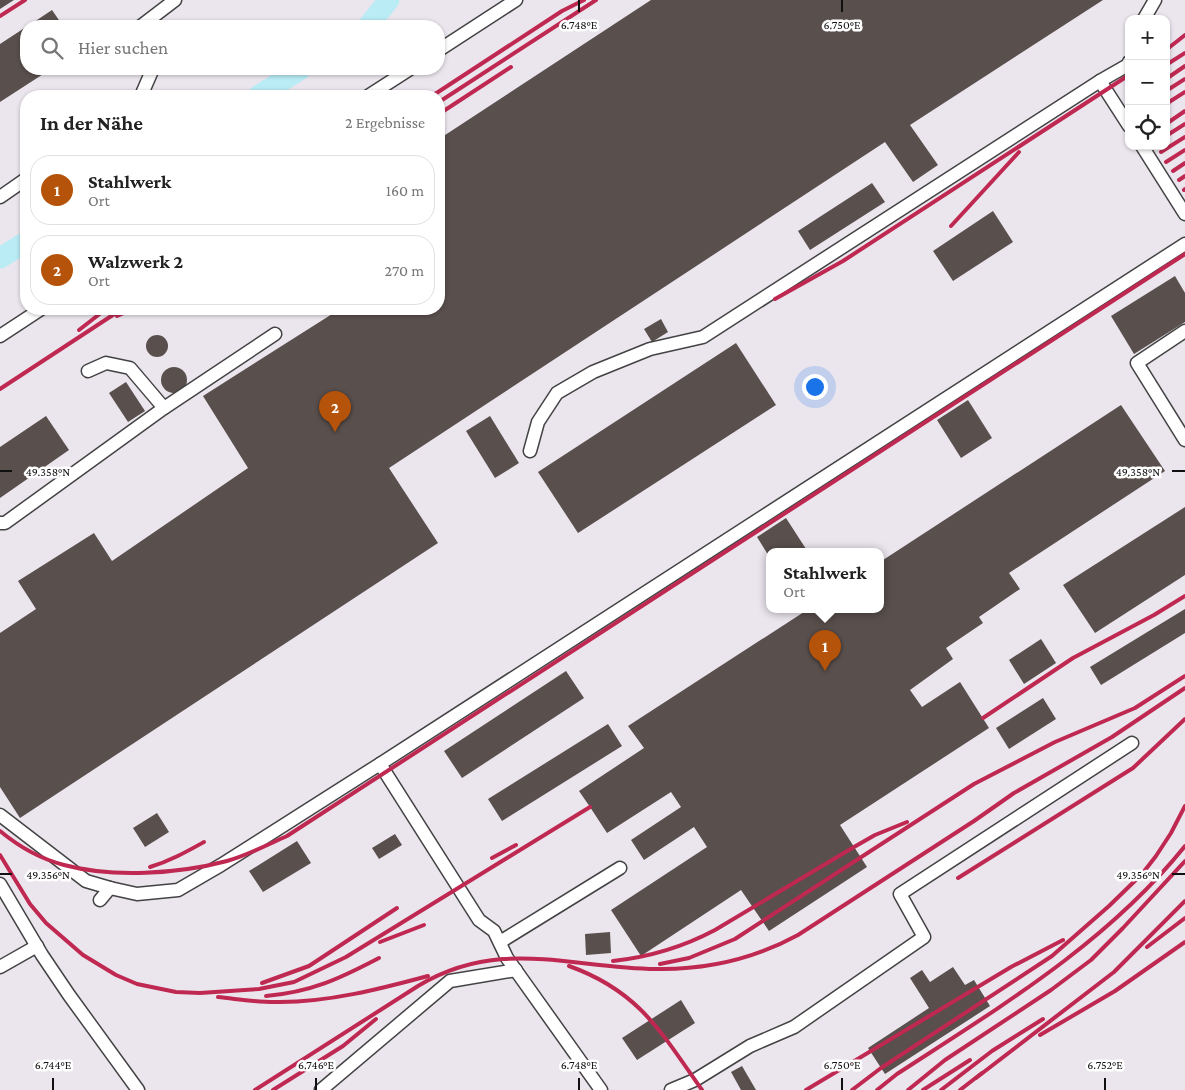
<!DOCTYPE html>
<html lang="de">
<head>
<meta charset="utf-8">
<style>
	:root { --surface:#fff; --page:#f2f2f2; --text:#222; --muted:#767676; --line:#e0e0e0; --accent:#b45309 }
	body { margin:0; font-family:"Crimson Pro",serif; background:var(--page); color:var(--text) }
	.controls { position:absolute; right:15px; top:15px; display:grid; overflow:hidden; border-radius:10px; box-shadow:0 1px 4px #0004 }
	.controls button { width:45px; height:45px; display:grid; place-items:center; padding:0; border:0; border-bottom:1px solid var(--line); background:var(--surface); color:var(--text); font:25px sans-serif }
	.you { position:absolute; left:814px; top:386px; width:18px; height:18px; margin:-12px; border:4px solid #fff; border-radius:50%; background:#1a73e8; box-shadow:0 0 0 8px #1a73e833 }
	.badge { display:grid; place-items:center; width:32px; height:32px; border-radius:50%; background:var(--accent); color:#fff; font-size:16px; font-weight:700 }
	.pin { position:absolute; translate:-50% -41px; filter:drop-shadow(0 1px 2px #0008) }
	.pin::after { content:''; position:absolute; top:26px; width:18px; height:15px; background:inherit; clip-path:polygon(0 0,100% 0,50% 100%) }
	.popup { position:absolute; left:766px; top:548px; width:118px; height:65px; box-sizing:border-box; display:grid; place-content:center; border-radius:10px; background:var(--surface); filter:drop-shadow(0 1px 4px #0005); font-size:16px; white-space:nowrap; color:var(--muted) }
	.popup b { font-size:19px; color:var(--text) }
	.popup::after { content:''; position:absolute; left:50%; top:100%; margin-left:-10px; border:10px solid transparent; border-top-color:var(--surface) }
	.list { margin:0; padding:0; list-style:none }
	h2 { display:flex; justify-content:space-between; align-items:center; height:65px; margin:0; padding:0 20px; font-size:21px }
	h2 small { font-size:16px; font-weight:400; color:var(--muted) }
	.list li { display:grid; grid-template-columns:32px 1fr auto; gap:15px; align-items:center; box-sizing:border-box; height:70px; margin:0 10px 10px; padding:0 10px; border:1px solid var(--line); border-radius:20px }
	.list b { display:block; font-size:19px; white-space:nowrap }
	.list p { margin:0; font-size:16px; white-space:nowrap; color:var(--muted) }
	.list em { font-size:16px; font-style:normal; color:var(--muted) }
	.icon { flex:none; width:28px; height:28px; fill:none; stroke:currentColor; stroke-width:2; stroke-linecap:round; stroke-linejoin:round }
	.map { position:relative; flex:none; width:1185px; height:1090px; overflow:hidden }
	.search { position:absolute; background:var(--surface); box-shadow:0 1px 4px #0004; left:20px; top:20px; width:425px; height:55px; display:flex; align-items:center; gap:12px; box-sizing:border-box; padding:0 18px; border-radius:20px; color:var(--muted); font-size:19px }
	.panel { position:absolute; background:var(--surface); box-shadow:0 1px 4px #0004; left:20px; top:90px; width:425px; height:225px; border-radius:20px }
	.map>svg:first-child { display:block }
</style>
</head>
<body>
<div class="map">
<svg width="1185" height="1090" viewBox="0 0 1185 1090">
	<rect width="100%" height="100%" fill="#fffaf4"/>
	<path fill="#ebe5ee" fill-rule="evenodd" d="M0,0H1185V1090H0ZM1129,19H1166V146H1129ZM26,26H439V69H26ZM26,96H439V309H26ZM770,552H880V610H770Z"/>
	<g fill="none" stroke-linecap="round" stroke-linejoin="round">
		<g stroke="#b9ecf5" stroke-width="21">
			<polyline points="368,26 389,0"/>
			<polyline points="258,96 301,69"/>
			<polyline points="0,258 26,242"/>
		</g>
	</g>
	<g fill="#594f4d">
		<polygon points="0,0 14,0 0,9"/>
		<polygon points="651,0 1103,0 910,125 938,165 913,182 885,142 389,468 438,543 20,818 0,787 0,633 36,609 18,581 94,533 112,561 248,468 203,396 340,309 439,309 439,139"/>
		<polygon points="52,10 63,26 28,26"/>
		<polygon points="26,27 26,69 51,69 0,102 0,44"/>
		<polygon points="872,183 885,202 810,250 798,231"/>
		<polygon points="993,211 1013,242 953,281 933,251"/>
		<polygon points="1175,276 1185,293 1185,322 1134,354 1111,316"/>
		<polygon points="661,319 668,332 652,342 644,329"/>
		<circle cx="157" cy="346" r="11"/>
		<polygon points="736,343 776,405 578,533 538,472"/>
		<circle cx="174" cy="380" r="13"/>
		<polygon points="126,382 145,411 128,422 109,393"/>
		<polygon points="968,400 992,438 961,458 937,420"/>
		<polygon points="1121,405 1165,471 1009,573 1020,589 979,617 983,623 946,648 953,659 910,690 922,707 960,682 989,728 840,825 867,867 769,931 741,890 641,956 611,910 707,847 694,827 644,860 631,840 681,807 671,792 607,833 590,807 579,791 644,748 628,726 807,610 880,610 880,562"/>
		<polygon points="46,416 69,450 0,498 0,447"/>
		<polygon points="490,416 519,463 495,478 466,431"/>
		<polygon points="1185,507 1185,575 1095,633 1063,585"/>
		<polygon points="786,518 808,552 770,552 770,558 757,537"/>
		<polygon points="1185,609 1185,633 1101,685 1090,667"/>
		<polygon points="1041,639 1056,663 1024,684 1009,660"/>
		<polygon points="566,671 584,698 462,778 444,751"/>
		<polygon points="1043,698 1056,719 1009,749 996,728"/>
		<polygon points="608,724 622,746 502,821 488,799"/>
		<polygon points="157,813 169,832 145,847 133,828"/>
		<polygon points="395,834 402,845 379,859 372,848"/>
		<polygon points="297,841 311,863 263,892 249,871"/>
		<polygon points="610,932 611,953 586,955 585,934"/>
		<polygon points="953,967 965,985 974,980 990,1006 885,1074 868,1048 929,1008 910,978 922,970 930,982"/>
		<polygon points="681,1000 695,1023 637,1060 622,1038"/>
		<polygon points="742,1066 756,1090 741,1090 731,1072"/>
	</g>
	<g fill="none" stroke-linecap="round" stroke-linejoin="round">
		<defs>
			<g id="minor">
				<polyline points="1144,19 1155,0"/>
				<polyline points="141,26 175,0"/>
				<polyline points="439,50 516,0"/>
				<polyline points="1100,81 1129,126"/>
				<polyline points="141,96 151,73 147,69"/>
				<polyline points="368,96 410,69"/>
				<polyline points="1142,146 1185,214"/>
				<polyline points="0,197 26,179"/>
				<polyline points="1185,331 1137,363 1185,440"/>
				<polyline points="0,336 41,309"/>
				<polyline points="88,371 106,363 130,368 164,408"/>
				<polyline points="530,451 538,422 557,393 593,372 650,349 703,337 1100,81 1128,65 1129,62"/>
				<polyline points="0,523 5,523 164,408 275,334"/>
				<polyline points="0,815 86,881 110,888"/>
				<polyline points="0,884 42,955 69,995 138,1090"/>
				<polyline points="100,900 110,888 137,894 178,890 221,865 380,764"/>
				<polyline points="500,942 620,868"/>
				<polyline points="0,967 37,946"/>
				<polyline points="321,1090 450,981 516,970"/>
				<polyline points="601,1090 507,958 494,931 479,920 380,764 1185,244"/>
				<polyline points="671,1090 695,1080 750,1046 794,1027 924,937 900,894 1132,743"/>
			</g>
		</defs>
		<use href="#minor" stroke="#434343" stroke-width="15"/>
		<use href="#minor" stroke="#fff" stroke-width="12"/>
		<g stroke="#bf2951" stroke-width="4">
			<polyline points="0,16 25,0"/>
			<polyline points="1166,50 1185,35"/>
			<polyline points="1166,65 1185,53"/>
			<polyline points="1166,79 1185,66"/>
			<polyline points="1166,91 1185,79"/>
			<polyline points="432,96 562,11 584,0"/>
			<polyline points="439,102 596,0"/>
			<polyline points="1166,104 1185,92"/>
			<polyline points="439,114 511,67"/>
			<polyline points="1166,124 1185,111"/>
			<polyline points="1166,136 1185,124"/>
			<polyline points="1161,152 1185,137"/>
			<polyline points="1166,162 1185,150"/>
			<polyline points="1173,171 1185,163"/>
			<polyline points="1179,180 1185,176"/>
			<polyline points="1184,190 1185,189"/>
			<polyline points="951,226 1019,152"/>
			<polyline points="775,299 843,261 1129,75"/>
			<polyline points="117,316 133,309"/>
			<polyline points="79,330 106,309"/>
			<polyline points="0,389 122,309"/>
			<polyline points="983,718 1073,658 1154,615 1185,596"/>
			<path d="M0,831C18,846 41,859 64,865C113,878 178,874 227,861C248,855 267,845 287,836L1185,254"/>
			<polyline points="0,855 30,904 46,923 83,955 116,975 137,984 176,992 200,993 259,989 294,982 346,957 590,807"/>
			<polyline points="492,858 516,845"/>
			<path d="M150,867C170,861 186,852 204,842"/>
			<polyline points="958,878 1133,768 1185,719"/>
			<polyline points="380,942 424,925"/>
			<polyline points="1147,947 1185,918"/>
			<path d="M613,961C650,957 683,947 715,930L854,847L875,835L907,822"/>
			<polyline points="660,964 689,958 735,939 974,784 1055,742 1135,708 1185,676"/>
			<path d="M569,966C639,991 661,1032 702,1090"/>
			<polyline points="262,983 309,966 397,908"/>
			<path d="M266,996C311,992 339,979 379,958"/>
			<path d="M218,997C238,999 259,1003 280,1002C329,1002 380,989 428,976"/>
			<polyline points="1040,1035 1115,991 1185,942"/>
			<polyline points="976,1078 1114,972 1185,901"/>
			<path d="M255,1090L418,986C500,937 569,968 656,969C707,970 754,959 798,935L974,821L1014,793L1112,737L1185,688"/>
			<polyline points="273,1090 343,1046 376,1019"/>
			<polyline points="806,1090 1011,967 1063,940"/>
			<polyline points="852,1090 881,1068 1052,956 1109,906 1142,874 1156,856 1171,833 1185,806"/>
			<path d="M877,1090L897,1074C1000,1007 1107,943 1185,846"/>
			<polyline points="908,1090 945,1060 1051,990 1091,960 1123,928 1185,861"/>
			<polyline points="923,1090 970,1060"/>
			<polyline points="941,1090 992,1051 1043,1019"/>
			<polyline points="960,1090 982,1073"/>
		</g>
	</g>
	<path fill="none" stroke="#101010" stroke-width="2" d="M579,0V12M842,0V12M0,471H12M1172,471H1185M0,874H12M1172,874H1185M53,1078V1090M316,1078V1090M579,1078V1090M842,1078V1090M1105,1078V1090"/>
	<g font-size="12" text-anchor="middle" fill="#101010" stroke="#fff" stroke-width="5" stroke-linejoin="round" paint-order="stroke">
		<text x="579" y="29">6.748°E</text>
		<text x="842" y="29">6.750°E</text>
		<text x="48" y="476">49.358°N</text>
		<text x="1138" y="476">49.358°N</text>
		<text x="48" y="879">49.356°N</text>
		<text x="1138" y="879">49.356°N</text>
		<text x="53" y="1069">6.744°E</text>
		<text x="316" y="1069">6.746°E</text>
		<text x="579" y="1069">6.748°E</text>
		<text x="842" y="1069">6.750°E</text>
		<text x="1105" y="1069">6.752°E</text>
	</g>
</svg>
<div class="controls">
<button>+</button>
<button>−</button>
<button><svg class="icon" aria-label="locate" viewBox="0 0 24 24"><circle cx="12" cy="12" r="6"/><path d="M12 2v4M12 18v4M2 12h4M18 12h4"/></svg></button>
</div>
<div class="you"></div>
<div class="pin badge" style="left:825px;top:671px">1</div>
<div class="popup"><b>Stahlwerk</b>Ort</div>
<div class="pin badge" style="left:335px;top:432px">2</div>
<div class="search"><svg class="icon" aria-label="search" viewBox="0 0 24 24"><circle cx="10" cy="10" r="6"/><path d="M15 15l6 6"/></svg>Hier suchen</div>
<section class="panel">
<h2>In der Nähe<small>2 Ergebnisse</small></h2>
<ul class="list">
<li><span class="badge">1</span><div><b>Stahlwerk</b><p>Ort</p></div><em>160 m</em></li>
<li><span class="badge">2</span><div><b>Walzwerk 2</b><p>Ort</p></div><em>270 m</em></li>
</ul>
</section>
</div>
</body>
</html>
